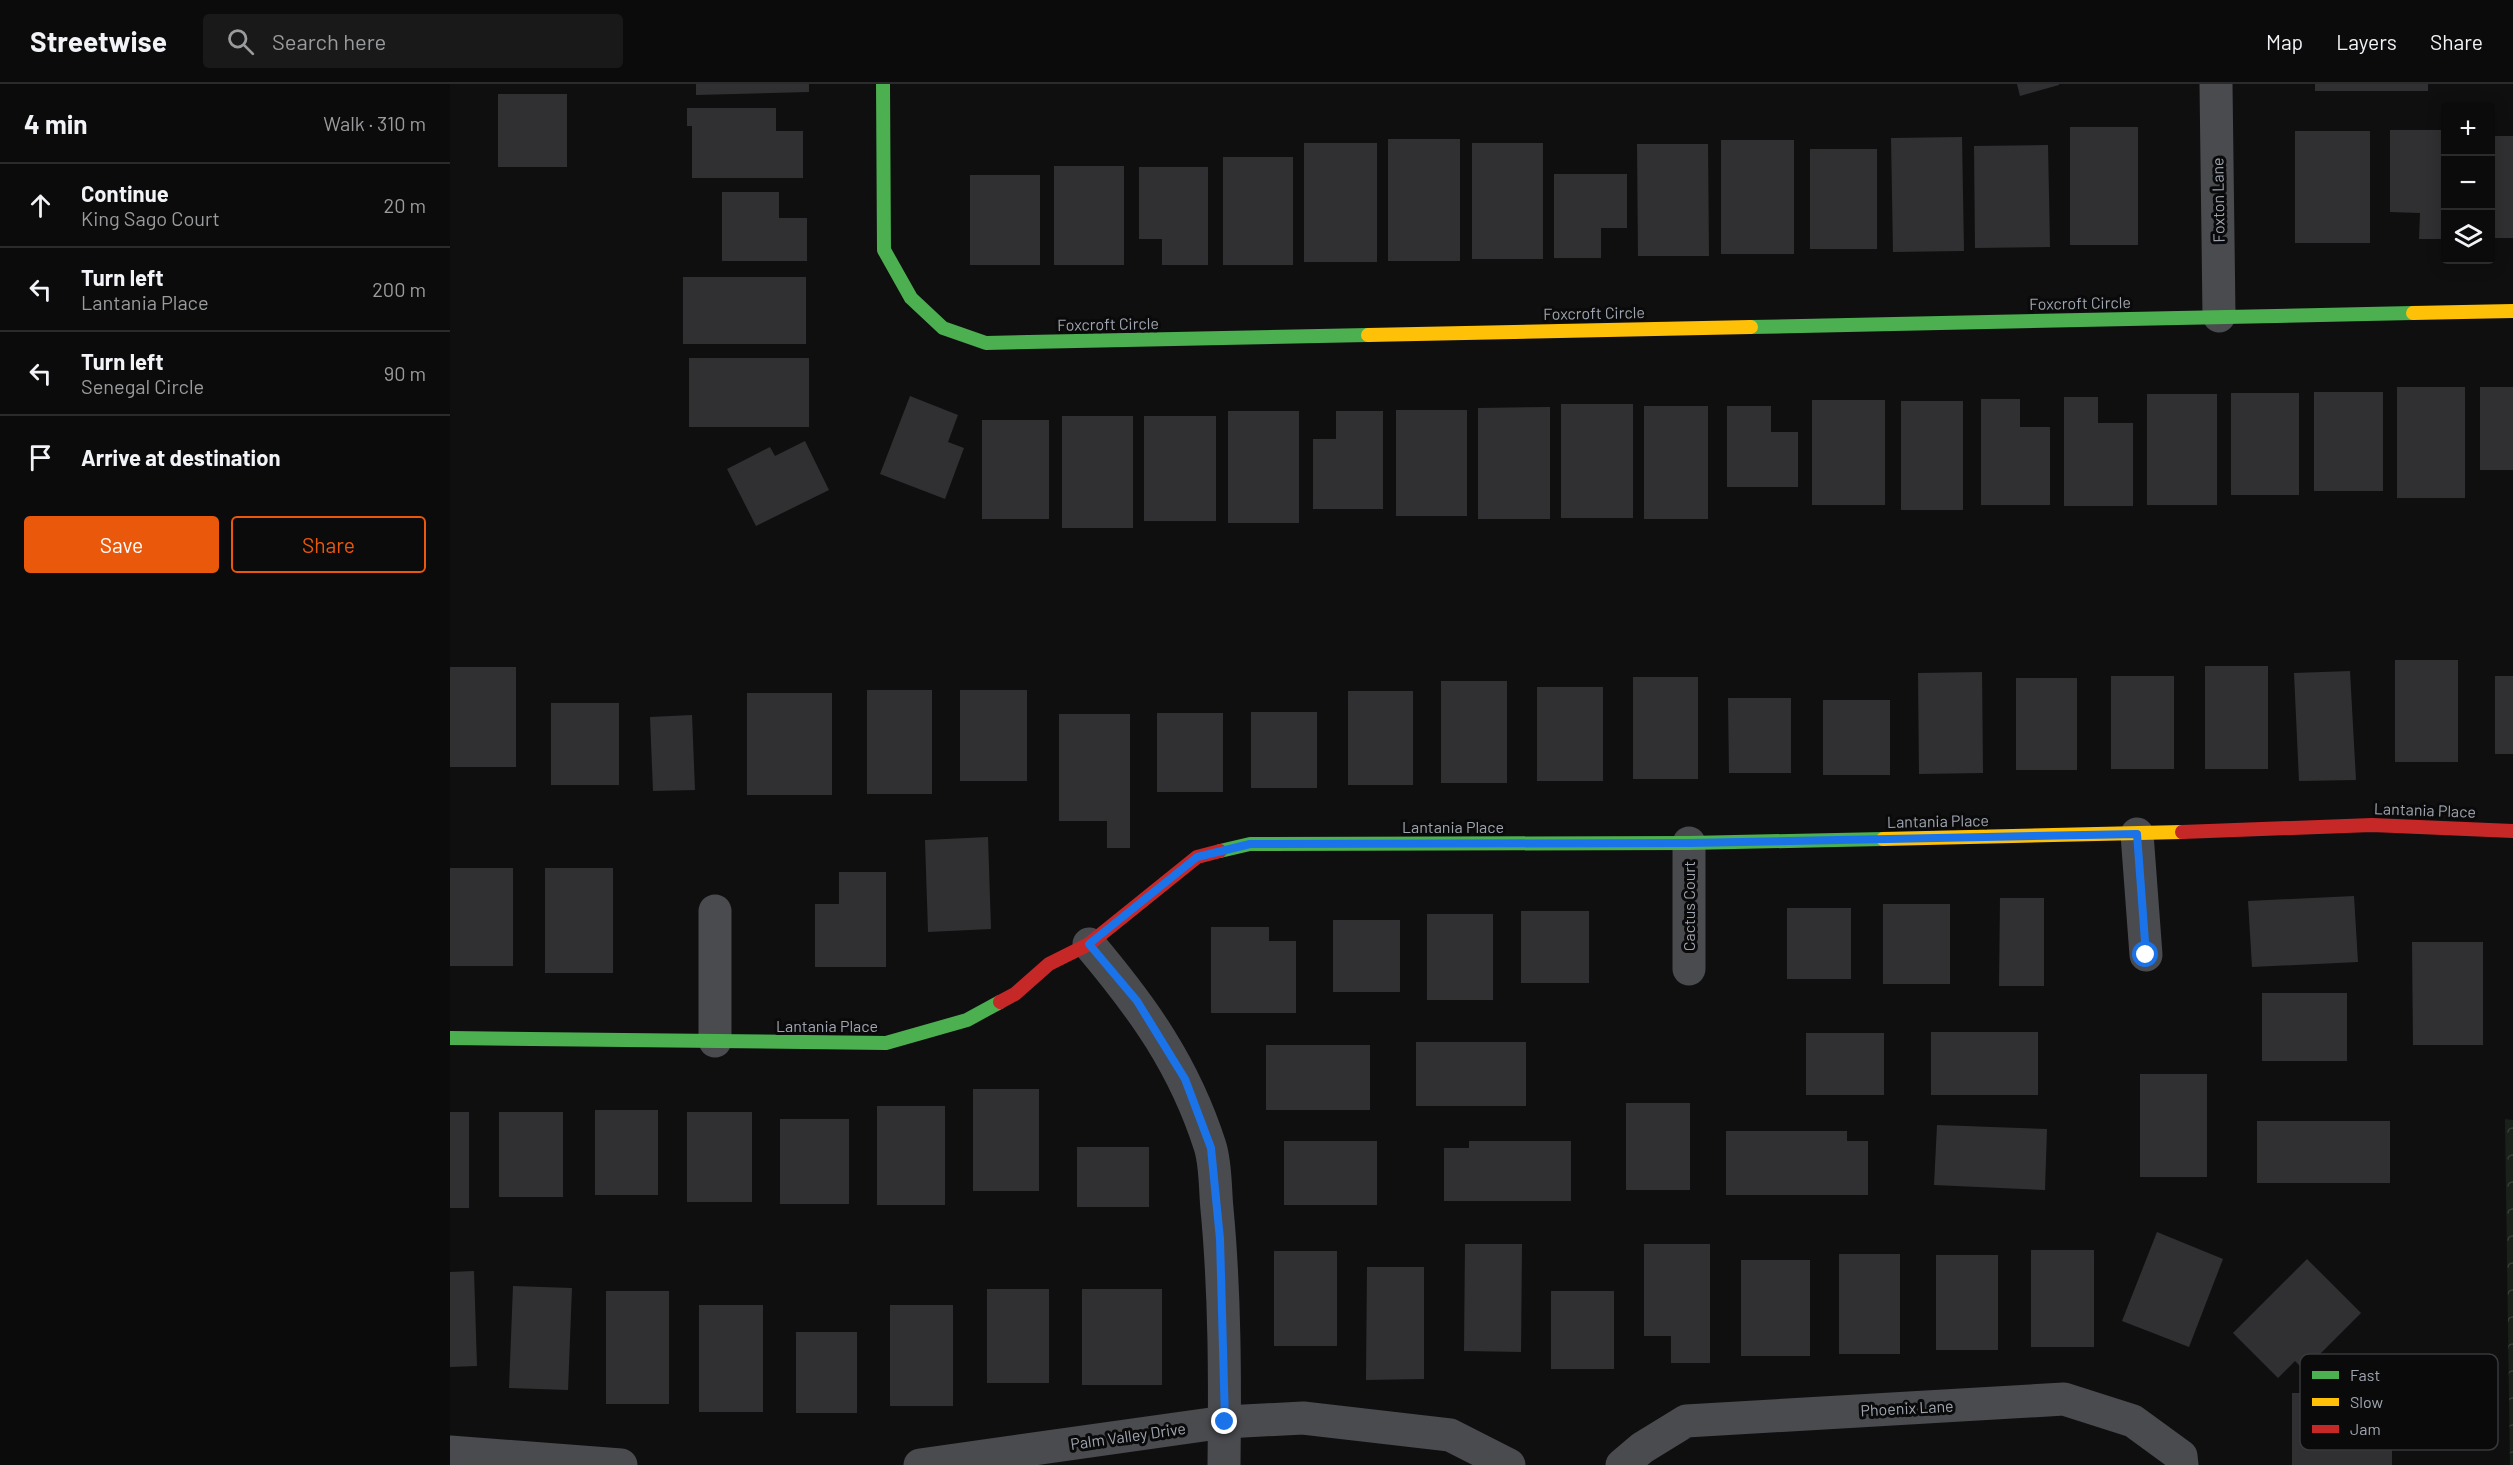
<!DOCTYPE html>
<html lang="en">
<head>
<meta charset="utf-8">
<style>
	:root { --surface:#0b0b0c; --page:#19191a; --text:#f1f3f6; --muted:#9a9b9d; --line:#2b2b2d; --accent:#ea580c }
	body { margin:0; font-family:Barlow,sans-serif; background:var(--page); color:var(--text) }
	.controls { position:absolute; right:18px; top:18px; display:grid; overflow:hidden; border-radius:6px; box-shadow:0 3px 15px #0003 }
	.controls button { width:54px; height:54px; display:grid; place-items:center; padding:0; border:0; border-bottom:2px solid var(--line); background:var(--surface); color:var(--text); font:30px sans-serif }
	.stop { position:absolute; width:18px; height:18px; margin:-14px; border:4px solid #1a73e8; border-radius:50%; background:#fff }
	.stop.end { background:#1a73e8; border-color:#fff; box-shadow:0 2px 6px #0008 }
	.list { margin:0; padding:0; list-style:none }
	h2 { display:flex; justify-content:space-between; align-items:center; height:78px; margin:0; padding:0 24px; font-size:26px }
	h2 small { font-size:20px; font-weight:400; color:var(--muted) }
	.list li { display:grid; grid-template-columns:39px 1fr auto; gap:18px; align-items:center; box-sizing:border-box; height:84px; padding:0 24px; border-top:2px solid var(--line) }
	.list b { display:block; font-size:22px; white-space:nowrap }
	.list p { margin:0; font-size:20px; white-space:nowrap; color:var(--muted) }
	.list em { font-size:20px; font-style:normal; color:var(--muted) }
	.actions { display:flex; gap:12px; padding:18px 24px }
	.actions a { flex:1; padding:14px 0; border:2px solid var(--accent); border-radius:6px; text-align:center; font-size:21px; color:var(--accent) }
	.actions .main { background:var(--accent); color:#fff }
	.icon { flex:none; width:33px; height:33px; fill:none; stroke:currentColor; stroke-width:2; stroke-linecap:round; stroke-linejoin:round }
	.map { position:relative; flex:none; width:2063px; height:1381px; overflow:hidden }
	header { display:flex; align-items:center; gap:36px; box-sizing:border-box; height:84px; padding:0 30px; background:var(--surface); border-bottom:2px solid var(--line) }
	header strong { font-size:28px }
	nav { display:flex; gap:33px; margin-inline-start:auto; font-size:21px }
	.search { width:420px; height:54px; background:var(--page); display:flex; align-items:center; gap:15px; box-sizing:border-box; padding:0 21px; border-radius:6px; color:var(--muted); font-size:22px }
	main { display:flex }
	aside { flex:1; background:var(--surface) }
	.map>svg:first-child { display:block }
</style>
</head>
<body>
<header>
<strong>Streetwise</strong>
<div class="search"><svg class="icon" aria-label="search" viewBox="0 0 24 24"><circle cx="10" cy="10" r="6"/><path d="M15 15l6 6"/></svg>Search here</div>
<nav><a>Map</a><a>Layers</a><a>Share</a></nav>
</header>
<main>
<aside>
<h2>4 min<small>Walk · 310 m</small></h2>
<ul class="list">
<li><svg class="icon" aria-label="ahead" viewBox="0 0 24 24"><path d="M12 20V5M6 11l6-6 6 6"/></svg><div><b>Continue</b><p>King Sago Court</p></div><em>20 m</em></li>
<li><svg class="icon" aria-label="left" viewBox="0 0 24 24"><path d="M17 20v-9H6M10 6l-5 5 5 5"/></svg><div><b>Turn left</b><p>Lantania Place</p></div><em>200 m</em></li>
<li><svg class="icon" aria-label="left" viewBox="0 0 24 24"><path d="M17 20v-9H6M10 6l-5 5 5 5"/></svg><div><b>Turn left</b><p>Senegal Circle</p></div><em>90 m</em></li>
<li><svg class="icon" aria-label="arrive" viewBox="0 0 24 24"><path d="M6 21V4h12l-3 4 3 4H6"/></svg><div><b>Arrive at destination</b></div></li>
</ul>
<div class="actions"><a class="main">Save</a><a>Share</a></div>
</aside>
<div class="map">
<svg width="2063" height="1381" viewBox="0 0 2063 1381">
	<defs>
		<pattern id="forest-crowns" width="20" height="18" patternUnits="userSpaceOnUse" patternTransform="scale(1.5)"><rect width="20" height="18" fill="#1a201a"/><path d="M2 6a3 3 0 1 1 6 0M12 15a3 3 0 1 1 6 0" fill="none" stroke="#383d39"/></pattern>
	</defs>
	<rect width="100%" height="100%" fill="#0f0f10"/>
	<polygon fill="url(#forest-crowns)" points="2055,1035 2063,1036 2063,1381 2060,1381"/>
	<g fill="#303032">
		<polygon points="246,0 359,0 359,8 246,11"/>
		<polygon points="1567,0 1609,0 1609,1 1570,12"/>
		<rect x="1865" y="0" width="113" height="7"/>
		<rect x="48" y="10" width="69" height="73"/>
		<polygon points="237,24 326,24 326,47 353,47 353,94 242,94 242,42 237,42"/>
		<rect x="1620" y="43" width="68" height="118"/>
		<polygon points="1940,46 1996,46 1996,155 1969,155 1970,129 1940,128"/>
		<rect x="1845" y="47" width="75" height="112"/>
		<rect x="2040" y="52" width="23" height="102"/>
		<polygon points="1512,53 1514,167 1443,168 1441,54"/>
		<rect x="938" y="55" width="72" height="122"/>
		<rect x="1271" y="56" width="73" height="114"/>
		<rect x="854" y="59" width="73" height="119"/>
		<rect x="1022" y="59" width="71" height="116"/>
		<polygon points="1187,60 1258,60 1259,172 1188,172"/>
		<polygon points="1598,61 1600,163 1525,164 1524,62"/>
		<rect x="1360" y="65" width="67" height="100"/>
		<rect x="773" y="73" width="70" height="108"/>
		<rect x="604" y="82" width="70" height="99"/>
		<polygon points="689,83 758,83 758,181 712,181 712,155 689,155"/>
		<polygon points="1104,90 1177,90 1177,144 1151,144 1151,174 1104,174"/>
		<rect x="520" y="91" width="70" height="90"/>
		<polygon points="272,108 329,108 329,134 357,134 357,177 272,177"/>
		<rect x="233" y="193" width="123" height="67"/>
		<rect x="239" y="274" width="120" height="69"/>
		<rect x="1947" y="303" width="68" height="111"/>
		<rect x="2030" y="303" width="33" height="83"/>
		<rect x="1864" y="308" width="69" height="99"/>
		<rect x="1781" y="309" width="68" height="102"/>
		<rect x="1697" y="310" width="70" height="111"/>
		<polygon points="460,312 508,331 498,358 514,364 495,415 430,390"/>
		<polygon points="1614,313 1648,313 1648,339 1683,339 1683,422 1614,422"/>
		<polygon points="1531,315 1570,315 1570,343 1600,343 1600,421 1531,421"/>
		<rect x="1362" y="316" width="73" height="105"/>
		<rect x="1451" y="317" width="62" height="109"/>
		<rect x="1111" y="320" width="72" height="114"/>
		<rect x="1194" y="322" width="64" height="113"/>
		<polygon points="1277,322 1321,322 1321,348 1348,348 1348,403 1277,403"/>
		<polygon points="1100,323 1100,435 1028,435 1028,324"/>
		<rect x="946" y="326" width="71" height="106"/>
		<rect x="778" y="327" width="71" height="112"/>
		<polygon points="886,327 933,327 933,425 863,425 863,355 886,355"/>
		<rect x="612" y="332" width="71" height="112"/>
		<rect x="694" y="332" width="72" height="105"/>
		<rect x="532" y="336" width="67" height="99"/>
		<polygon points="355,357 379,406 306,442 277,385 320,363 325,372"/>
		<rect x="1945" y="576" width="63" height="102"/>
		<rect x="1755" y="582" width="63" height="103"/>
		<rect x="0" y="583" width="66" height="100"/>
		<polygon points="1900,587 1906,696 1849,697 1844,589"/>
		<polygon points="1532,588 1533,689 1469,690 1468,589"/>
		<rect x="1661" y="592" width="63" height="93"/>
		<rect x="2045" y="592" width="18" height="78"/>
		<rect x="1183" y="593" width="65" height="102"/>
		<rect x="1566" y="594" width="61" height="92"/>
		<rect x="991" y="597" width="66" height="102"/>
		<rect x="1087" y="603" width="66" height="94"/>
		<rect x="417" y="606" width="65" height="104"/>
		<rect x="510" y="606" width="67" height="91"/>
		<rect x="898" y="607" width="65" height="94"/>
		<rect x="297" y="609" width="85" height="102"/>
		<polygon points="1278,614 1341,614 1341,689 1279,689"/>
		<rect x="1373" y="616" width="67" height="75"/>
		<rect x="101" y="619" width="68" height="82"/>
		<rect x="801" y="628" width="66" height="76"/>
		<rect x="707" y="629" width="66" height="79"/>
		<polygon points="609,630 680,630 680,764 657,764 657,737 609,737"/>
		<polygon points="242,631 245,706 203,707 200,633"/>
		<polygon points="538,753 541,845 478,848 475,756"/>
		<rect x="0" y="784" width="63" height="98"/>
		<rect x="95" y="784" width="68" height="105"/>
		<polygon points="389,788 436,788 436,883 365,883 365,820 389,820"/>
		<polygon points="1904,812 1908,878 1802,883 1798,817"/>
		<polygon points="1550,814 1594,814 1594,902 1549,902"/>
		<rect x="1433" y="820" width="67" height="80"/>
		<rect x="1337" y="824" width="64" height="71"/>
		<rect x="1071" y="827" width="68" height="72"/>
		<rect x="977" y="830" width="66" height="86"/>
		<rect x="883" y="836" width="67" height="72"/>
		<polygon points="761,843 819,843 819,857 846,857 846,929 761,929"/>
		<polygon points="1962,858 2033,858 2033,961 1963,961"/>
		<rect x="1812" y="909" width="85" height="68"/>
		<rect x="1481" y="948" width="107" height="63"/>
		<rect x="1356" y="949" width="78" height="62"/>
		<rect x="966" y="958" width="110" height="64"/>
		<rect x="816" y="961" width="104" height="65"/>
		<rect x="1690" y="990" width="67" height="103"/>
		<rect x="523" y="1005" width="66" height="102"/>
		<rect x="1176" y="1019" width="64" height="87"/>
		<rect x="427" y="1022" width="68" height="99"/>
		<rect x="145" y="1026" width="63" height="85"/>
		<rect x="0" y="1028" width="19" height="96"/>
		<rect x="49" y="1028" width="64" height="85"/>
		<rect x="237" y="1028" width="65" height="90"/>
		<rect x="330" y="1035" width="69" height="85"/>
		<rect x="1807" y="1037" width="133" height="62"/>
		<polygon points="1487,1041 1597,1045 1595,1106 1484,1101"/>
		<polygon points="1276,1047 1397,1047 1397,1057 1418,1057 1418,1111 1276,1111"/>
		<rect x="834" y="1057" width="93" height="64"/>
		<polygon points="1019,1057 1121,1057 1121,1117 994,1117 994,1064 1019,1064"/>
		<rect x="627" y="1063" width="72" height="60"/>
		<polygon points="1707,1148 1773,1175 1739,1263 1672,1237"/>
		<polygon points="1015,1160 1072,1160 1071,1268 1014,1267"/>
		<polygon points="1194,1160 1260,1160 1260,1279 1221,1279 1221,1252 1194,1252"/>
		<rect x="1581" y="1166" width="63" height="97"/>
		<rect x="824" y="1167" width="63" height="95"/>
		<rect x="1389" y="1170" width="61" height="100"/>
		<rect x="1486" y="1171" width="62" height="95"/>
		<polygon points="1857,1175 1911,1229 1854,1286 1845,1277 1828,1294 1783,1249"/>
		<rect x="1291" y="1176" width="69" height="96"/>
		<polygon points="917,1183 974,1183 974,1295 916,1296"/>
		<polygon points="24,1187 27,1282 0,1283 0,1188"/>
		<polygon points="63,1202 122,1204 118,1306 59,1304"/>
		<rect x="537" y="1205" width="62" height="94"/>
		<rect x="632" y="1205" width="80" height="96"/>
		<rect x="156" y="1207" width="63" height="113"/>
		<rect x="1101" y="1207" width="63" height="78"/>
		<rect x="249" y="1221" width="64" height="107"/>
		<rect x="440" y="1221" width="63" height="101"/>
		<rect x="346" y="1248" width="61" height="81"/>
		<rect x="1842" y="1309" width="100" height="72"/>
	</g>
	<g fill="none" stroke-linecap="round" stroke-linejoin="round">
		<g stroke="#4a4b4f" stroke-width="33">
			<polyline points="1766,0 1769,232"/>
			<polyline points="1687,750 1696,871"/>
			<polyline points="1239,759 1239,885"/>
			<polyline points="265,827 265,957"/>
			<path d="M639,860C693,924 734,981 760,1062C766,1081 765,1105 767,1125C775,1210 775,1296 774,1381"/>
			<polyline points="0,1368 171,1381"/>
			<polyline points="470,1381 775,1338 853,1334 1000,1351 1059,1381"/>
			<polyline points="1172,1381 1192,1364 1236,1337 1614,1315 1683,1337 1731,1372 1732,1381"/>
		</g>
		<g stroke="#4caf50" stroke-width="14">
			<polyline points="433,0 434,166 461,214 493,244 536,259 918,251"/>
			<polyline points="1301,243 1963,229"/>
			<polyline points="770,767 800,760 1239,759 1433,755"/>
			<polyline points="0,954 436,959 517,936 550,918"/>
		</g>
		<g stroke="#ffc107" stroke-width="14">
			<polyline points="1963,229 2063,227"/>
			<polyline points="918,251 1301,243"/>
			<polyline points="1433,755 1732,748"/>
		</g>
		<g stroke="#c62828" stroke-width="14">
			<polyline points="1732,748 1922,741 2063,747"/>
			<polyline points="550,918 565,910 599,880 639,860 747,773 770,767"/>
		</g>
	</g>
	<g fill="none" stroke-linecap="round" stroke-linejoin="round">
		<polyline stroke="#1a73e8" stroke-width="8" points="775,1338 770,1155 761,1064 735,995 687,917 639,860 747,773 800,760 1239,759 1687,750 1696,871"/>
	</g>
	<g text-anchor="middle" stroke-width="6" stroke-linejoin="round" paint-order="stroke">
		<g font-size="16" fill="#a0a6b1" stroke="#0a0a0b">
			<text transform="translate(1768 116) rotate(-91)" y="6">Foxton Lane</text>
			<text transform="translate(1630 219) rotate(-1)" y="6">Foxcroft Circle</text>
			<text transform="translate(1144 229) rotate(-1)" y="6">Foxcroft Circle</text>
			<text transform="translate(658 240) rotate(-1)" y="6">Foxcroft Circle</text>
			<text transform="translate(1975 726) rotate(2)" y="6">Lantania Place</text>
			<text transform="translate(1488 737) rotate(-1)" y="6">Lantania Place</text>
			<text x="1003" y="749">Lantania Place</text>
			<text transform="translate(1239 822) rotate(-90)" y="6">Cactus Court</text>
			<text x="377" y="948">Lantania Place</text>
			<text transform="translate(1457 1324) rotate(-3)" y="6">Phoenix Lane</text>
			<text transform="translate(678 1352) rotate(-8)" y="6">Palm Valley Drive</text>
		</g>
	</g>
	<rect x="1850" y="1270" width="198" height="96" rx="9" fill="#0a0a0b" stroke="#37393d" stroke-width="1.5"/>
	<rect x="1862" y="1287" width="27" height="8" fill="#4caf50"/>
	<rect x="1862" y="1314" width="27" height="8" fill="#ffc107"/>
	<rect x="1862" y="1341" width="27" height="8" fill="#c62828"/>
	<g font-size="16" fill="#a0a6b1">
		<text x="1900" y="1297">Fast</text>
		<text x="1900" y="1324">Slow</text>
		<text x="1900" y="1351">Jam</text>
	</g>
</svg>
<div class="controls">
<button>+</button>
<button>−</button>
<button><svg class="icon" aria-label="layers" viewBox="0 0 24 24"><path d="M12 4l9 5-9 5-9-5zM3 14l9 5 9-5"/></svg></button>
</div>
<div class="stop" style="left:1696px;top:871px"></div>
<div class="stop end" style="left:775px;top:1338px"></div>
</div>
</main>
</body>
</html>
